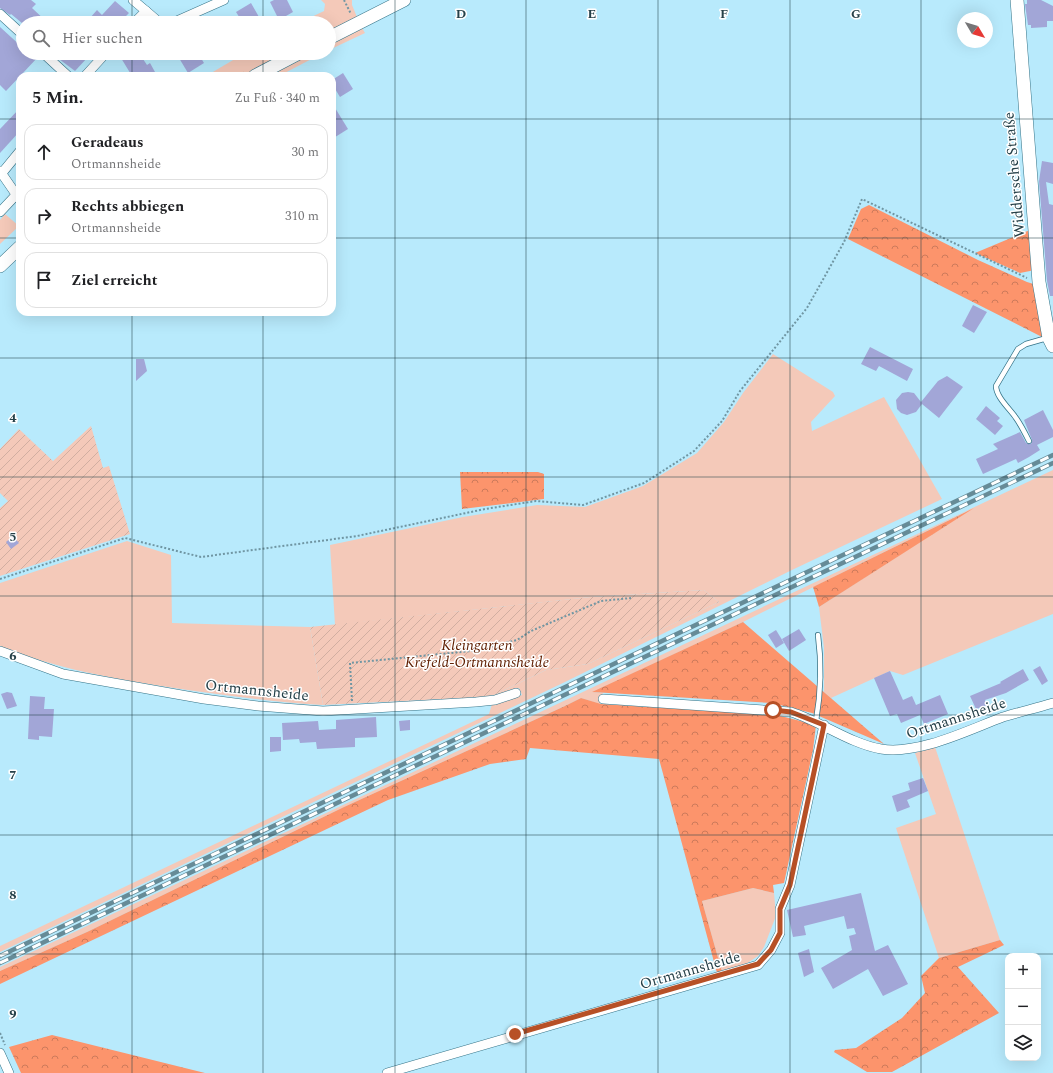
<!DOCTYPE html>
<html lang="de">
<head>
<meta charset="utf-8">
<style>
	:root { --surface:#fff; --page:#f6f6f6; --text:#202124; --muted:#757577; --line:#e0e0e0 }
	body { margin:0; font-family:Spectral,serif; background:var(--page); color:var(--text) }
	.controls { position:absolute; right:12px; bottom:12px; display:grid; overflow:hidden; border-radius:8px; box-shadow:0 4px 16px #0002 }
	.controls button { width:36px; height:36px; display:grid; place-items:center; padding:0; border:0; border-bottom:1px solid var(--line); background:var(--surface); color:var(--text); font:20px sans-serif }
	.compass { position:absolute; left:957px; top:12px; width:36px; height:36px; border-radius:50%; background:var(--surface); box-shadow:0 4px 16px #0002; rotate:128deg }
	.stop { position:absolute; width:12px; height:12px; margin:-9px; border:3px solid #b75026; border-radius:50%; background:#fff }
	.stop.end { background:#b75026; border-color:#fff; box-shadow:0 1px 4px #0008 }
	.list { margin:0; padding:0; list-style:none }
	h2 { display:flex; justify-content:space-between; align-items:center; height:52px; margin:0; padding:0 16px; font-size:17px }
	h2 small { font-size:13px; font-weight:400; color:var(--muted) }
	.list li { display:grid; grid-template-columns:26px 1fr auto; gap:12px; align-items:center; box-sizing:border-box; height:56px; margin:0 8px 8px; padding:0 8px; border:1px solid var(--line); border-radius:12px }
	.list b { display:block; font-size:15px; white-space:nowrap }
	.list p { margin:0; font-size:13px; white-space:nowrap; color:var(--muted) }
	.list em { font-size:13px; font-style:normal; color:var(--muted) }
	.icon { flex:none; width:22px; height:22px; fill:none; stroke:currentColor; stroke-width:2; stroke-linecap:round; stroke-linejoin:round }
	.map { position:relative; flex:none; width:1053px; height:1073px; overflow:hidden }
	.search { position:absolute; background:var(--surface); box-shadow:0 4px 16px #0002; left:16px; top:16px; width:320px; height:44px; display:flex; align-items:center; gap:10px; box-sizing:border-box; padding:0 14px; border-radius:22px; color:var(--muted); font-size:15px }
	.panel { position:absolute; background:var(--surface); box-shadow:0 4px 16px #0002; left:16px; top:72px; width:320px; height:244px; border-radius:12px }
	.map>svg:first-child { display:block }
</style>
</head>
<body>
<div class="map">
<svg width="1053" height="1073" viewBox="0 0 1053 1073">
	<defs>
		<pattern id="forest-crowns" width="20" height="18" patternUnits="userSpaceOnUse"><rect width="20" height="18" fill="#fc946c"/><path d="M2 6a3 3 0 1 1 6 0M12 15a3 3 0 1 1 6 0" fill="none" stroke="#cc7a5b"/></pattern>
		<pattern id="garden-furrows" width="10" height="10" patternUnits="userSpaceOnUse"><rect width="10" height="10" fill="#f4c9b9"/><path d="M-1 1l2-2M0 10L10 0M9 11l2-2" fill="none" stroke="#d1aea1"/></pattern>
	</defs>
	<rect width="100%" height="100%" fill="#b8eafc"/>
	<g fill="#f4c9b9">
		<polygon points="321,0 352,0 352,5 357,17 329,31 329,23 299,23 324,11 325,4"/>
		<polygon points="362,28 365,33 329,50 329,45"/>
		<polygon points="245,53 287,53 244,76 206,76"/>
		<polygon points="314,53 323,53 279,76 269,76"/>
		<polygon points="5,214 19,226 0,244 0,220"/>
		<polygon points="773,354 833,392 835,396 811,422 812,431 884,397 942,499 794,569 565,682 0,952 0,946 489,714 492,704 522,695 519,688 501,695 494,695 546,670 588,664 719,602 704,590 591,597 335,625 330,545 463,517 537,505 585,507 643,486 697,453 724,422 743,393"/>
		<polygon points="1053,470 1053,614 903,675 890,671 831,698 824,692 824,648 819,607 969,510 743,622 593,692 603,693 600,704 581,698 565,706 344,807 87,932 0,971 0,967"/>
		<path d="M127,541L171,555L172,623L310,627L323,705C273,702 224,695 174,688C115,679 56,669 0,646V583Z"/>
		<polygon points="935,747 1000,940 939,958 896,828 936,814 915,753"/>
		<polygon points="753,888 774,893 776,916 764,947 758,956 746,964 722,972 702,901"/>
	</g>
	<g fill="url(#forest-crowns)">
		<polygon points="869,205 978,260 1027,282 1037,285 1044,338 848,239 861,209"/>
		<polygon points="1030,230 1035,270 1020,273 975,253"/>
		<polygon points="460,472 538,472 544,474 544,499 462,509"/>
		<polygon points="974,508 819,607 813,587"/>
		<polygon points="743,622 884,744 812,713 772,703 592,692"/>
		<polygon points="581,698 601,704 777,715 816,725 813,750 784,883 773,885 774,893 753,888 702,901 722,972 717,973 659,759 530,748 526,759 490,764 388,800 0,984 0,971 87,932 344,807 565,706"/>
		<polygon points="1000,940 1004,945 958,967 999,1013 892,1072 867,1072 834,1052 835,1050 856,1048 902,1018 925,993 921,976 939,958"/>
		<polygon points="52,1035 205,1073 21,1073 9,1047"/>
	</g>
	<g fill="url(#garden-furrows)">
		<polygon points="91,426 103,468 109,466 130,534 0,576 0,508 8,501 0,493 0,449 19,429 53,461"/>
		<polygon points="704,590 719,602 588,664 546,670 494,695 484,697 323,705 310,627 591,597"/>
	</g>
	<g fill="#a2a6d7">
		<polygon points="0,0 31,0 36,4 32,8 48,23 22,23 11,14 10,15 0,8"/>
		<polygon points="274,0 287,0 293,12 279,20 270,2"/>
		<polygon points="1027,0 1041,0 1053,6 1053,21 1047,21 1047,27 1031,28 1031,25 1028,25 1025,4 1027,4"/>
		<polygon points="115,1 129,13 119,23 95,23 90,18 97,10 102,15"/>
		<polygon points="251,3 259,17 263,23 243,23 236,12"/>
		<polygon points="0,27 23,48 23,53 37,53 38,57 6,91 0,85"/>
		<polygon points="65,53 83,53 88,57 75,71 59,59"/>
		<polygon points="129,53 139,53 147,65 150,63 155,72 148,76 132,76 121,58"/>
		<polygon points="176,53 198,53 204,63 188,73"/>
		<polygon points="343,73 353,89 340,97 332,84 332,80"/>
		<polygon points="332,103 348,129 332,139"/>
		<polygon points="20,108 20,131 0,153 0,129"/>
		<polygon points="1042,161 1053,163 1053,184 1046,182 1049,204 1053,205 1053,296 1050,296 1047,281 1039,181"/>
		<polygon points="973,305 987,312 974,333 962,326"/>
		<polygon points="870,347 913,369 907,381 879,366 876,371 861,364"/>
		<polygon points="136,359 144,359 147,371 136,381"/>
		<polygon points="947,376 963,387 939,418 922,404 916,412 907,415 901,413 897,409 896,400 902,393 908,392 914,393 921,402 938,381"/>
		<polygon points="986,406 1000,418 997,421 1003,426 995,435 976,419"/>
		<polygon points="1043,410 1053,430 1053,437 1037,445 1040,450 1029,457 1018,463 1016,459 983,474 976,459 998,449 993,444 1020,432 1026,443 1031,444 1032,440 1024,420"/>
		<polygon points="13,536 19,543 11,549 6,542"/>
		<polygon points="799,629 806,640 789,651 782,639"/>
		<polygon points="776,630 784,643 776,648 768,635"/>
		<polygon points="1040,666 1048,681 1042,685 1033,670"/>
		<polygon points="1023,669 1029,680 1006,693 985,700 987,705 976,709 970,696 1001,683 1000,682"/>
		<polygon points="890,671 903,700 912,696 916,705 940,695 948,714 924,724 920,715 901,723 897,714 890,716 874,678"/>
		<polygon points="7,692 12,693 17,706 7,709 1,694"/>
		<polygon points="30,696 45,697 44,709 54,709 52,737 39,736 39,740 28,739"/>
		<polygon points="376,717 377,737 355,738 355,747 317,749 316,742 300,743 299,739 283,740 282,723 318,721 319,730 336,729 336,720"/>
		<polygon points="410,720 410,730 400,731 399,721"/>
		<polygon points="270,737 281,737 281,751 270,752"/>
		<polygon points="923,778 928,791 907,800 910,807 897,812 892,796 910,790 908,783"/>
		<polygon points="861,893 875,951 888,945 908,984 883,996 868,969 833,989 821,968 852,950 849,936 856,934 854,928 847,929 844,916 804,926 806,935 793,937 787,910"/>
		<polygon points="809,949 814,972 804,977 798,953"/>
	</g>
	<g fill="none" stroke-linecap="round" stroke-linejoin="round">
		<defs>
			<g id="lane">
				<path d="M1029,441C1025,433 1021,425 1016,418C1010,409 996,397 996,386L1018,349L1026,344L1047,338"/>
				<path d="M816,721C821,692 822,665 818,635"/>
			</g>
			<g id="street">
				<polyline points="133,0 146,11 134,23"/>
				<polyline points="146,11 160,23"/>
				<polyline points="0,14 23,35"/>
				<polyline points="172,23 224,0"/>
				<polyline points="43,53 68,76"/>
				<polyline points="85,76 106,53"/>
				<polyline points="0,171 20,200"/>
				<polyline points="2,173 20,151"/>
				<polyline points="0,212 17,194"/>
				<polyline points="0,651 63,674 204,699 258,706 323,711 476,702 495,700 516,693"/>
				<path d="M603,699L791,712C820,721 851,744 881,749C919,755 968,730 1003,717C1020,712 1036,708 1053,703"/>
				<polyline points="0,1053 9,1073"/>
				<polyline points="387,1073 758,965 771,950 780,933 780,909 790,885 824,725"/>
			</g>
			<g id="secondary">
				<polyline points="1017,0 1039,282 1049,338 1053,346"/>
				<polyline points="329,38 404,0"/>
				<polyline points="255,76 299,53"/>
				<polyline points="0,266 20,247"/>
			</g>
		</defs>
		<use href="#lane" stroke="#347387" stroke-width="6"/>
		<use href="#street" stroke="#347387" stroke-width="10"/>
		<use href="#secondary" stroke="#347387" stroke-width="14"/>
		<g stroke="#7096a3" stroke-width="2" stroke-dasharray="2 2" stroke-linecap="butt">
			<polyline points="344,0 351,14"/>
			<polyline points="237,76 244,72"/>
			<polyline points="0,579 125,538 201,557 357,536 485,509 536,501 583,505 644,483 694,451 722,421 740,391 807,308 844,242 862,199 1027,278"/>
			<polyline points="352,701 350,663 471,651 517,640 531,631 601,601 631,598"/>
			<polyline points="0,1033 5,1045"/>
		</g>
		<use href="#lane" stroke="#fff" stroke-width="4.5"/>
		<use href="#street" stroke="#fff" stroke-width="9"/>
		<use href="#secondary" stroke="#fff" stroke-width="13"/>
		<defs>
			<g id="rail">
				<polyline points="0,956 1053,455"/>
				<polyline points="0,963 1053,463"/>
			</g>
		</defs>
		<use href="#rail" stroke="#668b97" stroke-width="4.5"/>
		<use href="#rail" stroke="#fff" stroke-width="3" stroke-dasharray="9" stroke-linecap="butt"/>
	</g>
	<g fill="none" stroke-linecap="round" stroke-linejoin="round">
		<polyline stroke="#b75026" stroke-width="5" points="515,1034 758,964 771,950 780,933 780,909 790,885 824,725 791,712 773,710"/>
	</g>
	<path fill="none" stroke="#264149" stroke-width="1" stroke-opacity="0.55" d="M132,0V23M263,0V23M395,0V1073M526,0V1073M658,0V1073M790,0V1073M921,0V1073M132,53V76M263,53V76M0,119H20M332,119H1053M0,238H20M332,238H1053M132,312V1073M263,312V1073M0,358H1053M0,477H1053M0,596H1053M0,715H1053M0,835H1053M0,954H1053"/>
	<g text-anchor="middle" stroke-width="3" stroke-linejoin="round" paint-order="stroke">
		<g font-size="15" fill="#264149" stroke="#fff">
			<text transform="translate(1014 175) rotate(-95)" y="5">Widdersche Straße</text>
			<text transform="translate(257 690) rotate(6)" y="5">Ortmannsheide</text>
			<text transform="translate(956 718) rotate(-18)" y="5">Ortmannsheide</text>
			<text transform="translate(690 970) rotate(-16)" y="5">Ortmannsheide</text>
		</g>
		<g font-size="15" font-style="italic" fill="#612104" stroke="#fff">
			<text x="477" y="650">Kleingarten<tspan x="477" dy="17">Krefeld-Ortmannsheide</tspan></text>
		</g>
	</g>
	<g font-size="13" text-anchor="middle" font-weight="bold" fill="#264149" stroke="#fff" stroke-width="3" stroke-linejoin="round" paint-order="stroke">
		<text x="461" y="18">D</text>
		<text x="592" y="18">E</text>
		<text x="724" y="18">F</text>
		<text x="856" y="18">G</text>
		<text x="13" y="422">4</text>
		<text x="13" y="541">5</text>
		<text x="13" y="660">6</text>
		<text x="13" y="779">7</text>
		<text x="13" y="899">8</text>
		<text x="13" y="1018">9</text>
	</g>
</svg>
<div class="controls">
<button>+</button>
<button>−</button>
<button><svg class="icon" aria-label="layers" viewBox="0 0 24 24"><path d="M12 4l9 5-9 5-9-5zM3 14l9 5 9-5"/></svg></button>
</div>
<svg class="compass" viewBox="-18 -18 36 36"><path d="M0-13l5 13h-10z" fill="#e53935"/><path d="M0 13l5-13h-10z" fill="#757577"/></svg>
<div class="stop" style="left:773px;top:710px"></div>
<div class="stop end" style="left:515px;top:1034px"></div>
<div class="search"><svg class="icon" aria-label="search" viewBox="0 0 24 24"><circle cx="10" cy="10" r="6"/><path d="M15 15l6 6"/></svg>Hier suchen</div>
<section class="panel">
<h2>5 Min.<small>Zu Fuß · 340 m</small></h2>
<ul class="list">
<li><svg class="icon" aria-label="ahead" viewBox="0 0 24 24"><path d="M12 20V5M6 11l6-6 6 6"/></svg><div><b>Geradeaus</b><p>Ortmannsheide</p></div><em>30 m</em></li>
<li><svg class="icon" aria-label="right" viewBox="0 0 24 24"><path d="M7 20v-9h11M14 6l5 5-5 5"/></svg><div><b>Rechts abbiegen</b><p>Ortmannsheide</p></div><em>310 m</em></li>
<li><svg class="icon" aria-label="arrive" viewBox="0 0 24 24"><path d="M6 21V4h12l-3 4 3 4H6"/></svg><div><b>Ziel erreicht</b></div></li>
</ul>
</section>
</div>
</body>
</html>
